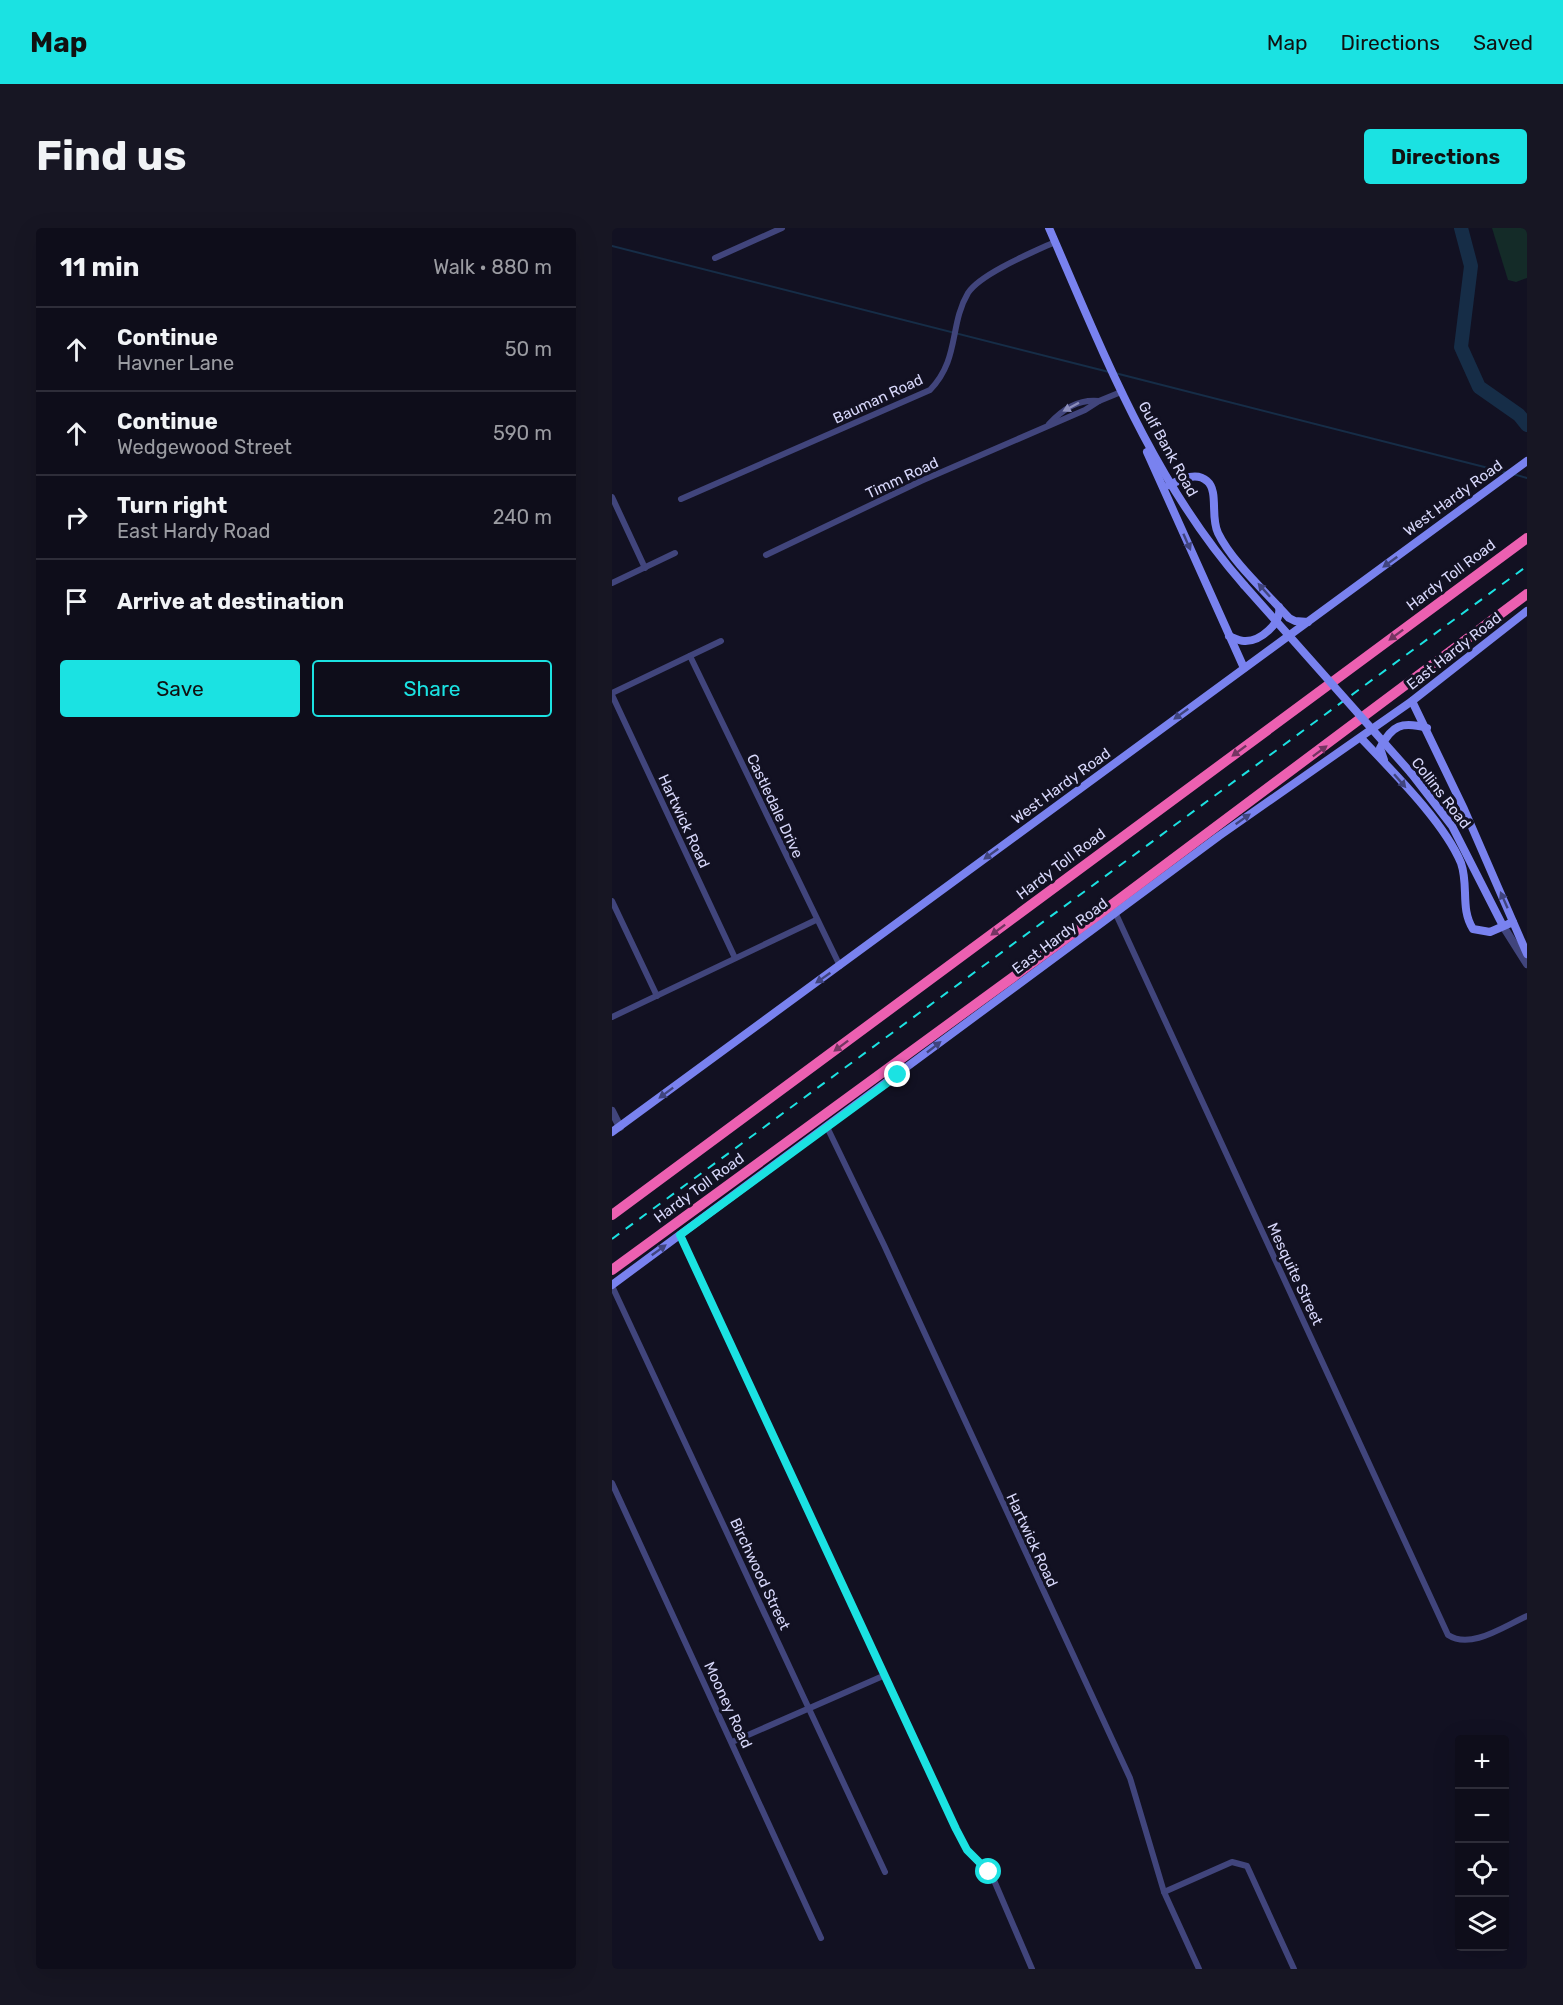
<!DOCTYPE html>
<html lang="en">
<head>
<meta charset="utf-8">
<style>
	:root { --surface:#0e0d1a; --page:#171623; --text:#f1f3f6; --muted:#9b9ca2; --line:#2e2d39; --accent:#1be2e2 }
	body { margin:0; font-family:Rubik,sans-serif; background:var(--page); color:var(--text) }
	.controls { position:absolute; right:18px; bottom:18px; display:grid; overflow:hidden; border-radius:6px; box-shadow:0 6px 24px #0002 }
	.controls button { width:54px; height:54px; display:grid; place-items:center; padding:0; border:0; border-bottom:2px solid var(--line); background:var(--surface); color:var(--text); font:30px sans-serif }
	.stop { position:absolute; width:18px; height:18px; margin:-14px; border:4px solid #1be2e2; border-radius:50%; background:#fff }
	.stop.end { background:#1be2e2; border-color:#fff; box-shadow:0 2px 6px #0008 }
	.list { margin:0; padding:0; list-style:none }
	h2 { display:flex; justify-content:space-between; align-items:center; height:78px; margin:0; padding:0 24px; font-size:26px }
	h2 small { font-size:20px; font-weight:400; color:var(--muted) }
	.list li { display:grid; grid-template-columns:39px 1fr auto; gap:18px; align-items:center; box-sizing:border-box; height:84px; padding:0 24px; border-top:2px solid var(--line) }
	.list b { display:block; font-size:22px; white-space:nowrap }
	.list p { margin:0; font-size:20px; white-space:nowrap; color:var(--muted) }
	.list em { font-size:20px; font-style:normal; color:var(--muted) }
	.actions { display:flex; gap:12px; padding:18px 24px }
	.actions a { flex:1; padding:14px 0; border:2px solid var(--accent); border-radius:6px; text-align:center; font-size:21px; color:var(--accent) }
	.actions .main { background:var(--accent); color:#111 }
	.icon { flex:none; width:33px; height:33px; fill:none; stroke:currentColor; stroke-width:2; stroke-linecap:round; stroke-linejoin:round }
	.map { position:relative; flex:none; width:915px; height:1741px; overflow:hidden; border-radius:6px }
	header { display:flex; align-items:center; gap:36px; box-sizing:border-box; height:84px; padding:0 30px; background:var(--accent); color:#111 }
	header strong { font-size:28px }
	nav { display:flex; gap:33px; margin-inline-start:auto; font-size:21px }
	.intro { display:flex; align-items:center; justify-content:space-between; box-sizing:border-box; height:144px; padding:0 36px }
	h1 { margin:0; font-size:42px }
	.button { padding:15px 27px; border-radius:6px; background:var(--accent); color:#111; font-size:21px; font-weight:700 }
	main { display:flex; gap:36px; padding:0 36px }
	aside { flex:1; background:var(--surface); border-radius:6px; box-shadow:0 6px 24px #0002 }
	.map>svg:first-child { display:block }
</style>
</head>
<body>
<header>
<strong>Map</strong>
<nav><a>Map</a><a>Directions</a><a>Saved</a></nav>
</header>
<div class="intro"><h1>Find us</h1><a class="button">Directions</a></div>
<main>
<aside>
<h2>11 min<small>Walk · 880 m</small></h2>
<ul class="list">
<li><svg class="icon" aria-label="ahead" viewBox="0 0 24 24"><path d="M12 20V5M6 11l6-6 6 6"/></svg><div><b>Continue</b><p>Havner Lane</p></div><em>50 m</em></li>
<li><svg class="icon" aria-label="ahead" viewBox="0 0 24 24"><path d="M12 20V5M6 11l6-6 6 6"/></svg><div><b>Continue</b><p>Wedgewood Street</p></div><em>590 m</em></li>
<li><svg class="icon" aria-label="right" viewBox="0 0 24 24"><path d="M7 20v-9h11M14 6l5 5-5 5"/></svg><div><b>Turn right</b><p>East Hardy Road</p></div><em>240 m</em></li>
<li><svg class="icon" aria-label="arrive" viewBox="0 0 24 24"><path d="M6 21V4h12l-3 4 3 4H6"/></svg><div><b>Arrive at destination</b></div></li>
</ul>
<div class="actions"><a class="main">Save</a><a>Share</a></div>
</aside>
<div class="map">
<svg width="915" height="1741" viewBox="0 0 915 1741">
	<rect width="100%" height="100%" fill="#121122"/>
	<polygon fill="#142b28" points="880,0 915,0 915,50 904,54 896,52"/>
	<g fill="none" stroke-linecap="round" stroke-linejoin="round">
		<g stroke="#162d47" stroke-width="2">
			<polyline points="0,18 497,144"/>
			<polyline points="503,145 896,245"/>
			<polyline points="901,246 915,250"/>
		</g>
		<polyline stroke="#162d47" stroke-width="14" points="849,0 859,38 849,119 867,159 907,187 915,197"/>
		<g stroke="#41457c" stroke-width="6">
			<polyline points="103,30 170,0"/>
			<path d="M437,196C451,181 466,171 487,173"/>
			<polyline points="0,269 33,340"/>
			<path d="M69,271L318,162C348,131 337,97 356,65C368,46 421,24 443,14"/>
			<polyline points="154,327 309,253 473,182 487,173 509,164"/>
			<polyline points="0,355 63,325"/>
			<polyline points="78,428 228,738"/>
			<polyline points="0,465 109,413"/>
			<polyline points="0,467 123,730"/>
			<polyline points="0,673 45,768"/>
			<path d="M503,684L836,1407C859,1422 892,1398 915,1388"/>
			<polyline points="0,789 204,692"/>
			<polyline points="215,899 272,1017 518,1550 552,1664 587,1741"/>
			<polyline points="68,1007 344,1601 355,1622 381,1650 420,1741"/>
			<polyline points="0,1058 273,1644"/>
			<polyline points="0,1255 209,1710"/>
			<polyline points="120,1514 271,1448"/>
			<polyline points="552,1664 620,1634 635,1638 682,1741"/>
		</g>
		<g stroke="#41457c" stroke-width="8">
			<polyline points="891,698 915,736"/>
			<polyline points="0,883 8,899"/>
		</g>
		<g stroke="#7982ef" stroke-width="8">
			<path d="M437,0C491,124 541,254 632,357"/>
			<polyline points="535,224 632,440"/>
			<path d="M557,257C568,252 584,243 595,253C607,263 598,289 606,305C620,334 655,365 677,390L683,393L696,394"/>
			<path d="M617,408C622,410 627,413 632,413C648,414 670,395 667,379"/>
			<polyline points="800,473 852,581 915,726"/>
			<path d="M749,510C780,543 832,594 849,635C857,658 848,681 861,701L878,704L901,694"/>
			<path d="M772,532L768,520C780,497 790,493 815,500"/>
			<polyline points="799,545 840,598 891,698"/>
			<polyline points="0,904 915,233"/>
			<polyline points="0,1057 607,608 800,473 915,383"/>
		</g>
		<g stroke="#ec60b1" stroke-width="10">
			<polyline points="0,987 915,310"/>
			<polyline points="0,1042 486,687 915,366"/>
		</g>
		<polyline stroke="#1be2e2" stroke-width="2" stroke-dasharray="9 8" stroke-linecap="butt" points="0,1011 915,338"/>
		<polyline stroke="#7982ef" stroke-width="8" points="632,357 799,545"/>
	</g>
	<defs><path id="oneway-solid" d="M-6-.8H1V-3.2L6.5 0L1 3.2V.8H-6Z" transform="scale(1.5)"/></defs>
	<use fill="#8c8ebb" href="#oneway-solid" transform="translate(459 179) rotate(152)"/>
	<g fill="#40447e">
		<use href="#oneway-solid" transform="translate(575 314) rotate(66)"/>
		<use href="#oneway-solid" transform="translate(778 334) rotate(144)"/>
		<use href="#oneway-solid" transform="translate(652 362) rotate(-132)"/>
		<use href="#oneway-solid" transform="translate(569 486) rotate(144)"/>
		<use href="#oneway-solid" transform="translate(788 553) rotate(49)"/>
		<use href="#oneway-solid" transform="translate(631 591) rotate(-35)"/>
		<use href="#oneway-solid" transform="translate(379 626) rotate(144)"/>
		<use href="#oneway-solid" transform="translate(892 672) rotate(-114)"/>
		<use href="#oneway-solid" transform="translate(211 750) rotate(145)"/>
		<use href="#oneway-solid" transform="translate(322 819) rotate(-38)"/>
		<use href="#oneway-solid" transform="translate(54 865) rotate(143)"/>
		<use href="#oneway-solid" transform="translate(47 1022) rotate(-36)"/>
	</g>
	<g fill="#743562">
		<use href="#oneway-solid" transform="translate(784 407) rotate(143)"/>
		<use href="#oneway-solid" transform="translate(627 523) rotate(143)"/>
		<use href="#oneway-solid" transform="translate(708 523) rotate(-37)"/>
		<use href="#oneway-solid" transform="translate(386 702) rotate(143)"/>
		<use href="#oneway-solid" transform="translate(229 818) rotate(143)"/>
	</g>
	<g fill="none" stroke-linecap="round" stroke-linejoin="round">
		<polyline stroke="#1be2e2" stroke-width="8" points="286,847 68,1007 344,1601 355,1622 377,1644"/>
	</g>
	<g text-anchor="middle" stroke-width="6" stroke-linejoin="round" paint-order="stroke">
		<g font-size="15" fill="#d7d7fa" stroke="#121122">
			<text transform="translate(266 171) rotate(-25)" y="5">Bauman Road</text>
			<text transform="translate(556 221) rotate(61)" y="5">Gulf Bank Road</text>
			<text transform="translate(290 250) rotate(-25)" y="5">Timm Road</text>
			<text transform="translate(841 270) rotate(-36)" y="5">West Hardy Road</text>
			<text transform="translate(839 347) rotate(-37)" y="5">Hardy Toll Road</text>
			<text transform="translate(842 423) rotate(-38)" y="5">East Hardy Road</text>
			<text transform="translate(449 558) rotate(-36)" y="5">West Hardy Road</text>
			<text transform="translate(829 565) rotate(52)" y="5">Collins Road</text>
			<text transform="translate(163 578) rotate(65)" y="5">Castledale Drive</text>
			<text transform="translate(72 593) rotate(65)" y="5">Hartwick Road</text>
			<text transform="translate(449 636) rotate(-37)" y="5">Hardy Toll Road</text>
			<text transform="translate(448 708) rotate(-37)" y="5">East Hardy Road</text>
			<text transform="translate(87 960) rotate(-36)" y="5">Hardy Toll Road</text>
			<text transform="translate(683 1046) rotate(65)" y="5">Mesquite Street</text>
			<text transform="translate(420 1312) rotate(65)" y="5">Hartwick Road</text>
			<text transform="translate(148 1346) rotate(65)" y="5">Birchwood Street</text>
			<text transform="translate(116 1477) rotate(65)" y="5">Mooney Road</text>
		</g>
	</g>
</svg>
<div class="controls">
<button>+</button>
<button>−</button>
<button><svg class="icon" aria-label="locate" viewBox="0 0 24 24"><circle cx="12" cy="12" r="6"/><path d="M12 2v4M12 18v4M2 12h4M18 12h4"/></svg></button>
<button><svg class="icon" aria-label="layers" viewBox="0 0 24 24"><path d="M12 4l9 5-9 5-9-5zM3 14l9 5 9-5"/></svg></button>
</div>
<div class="stop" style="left:377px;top:1644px"></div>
<div class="stop end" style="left:286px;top:847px"></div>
</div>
</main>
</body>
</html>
